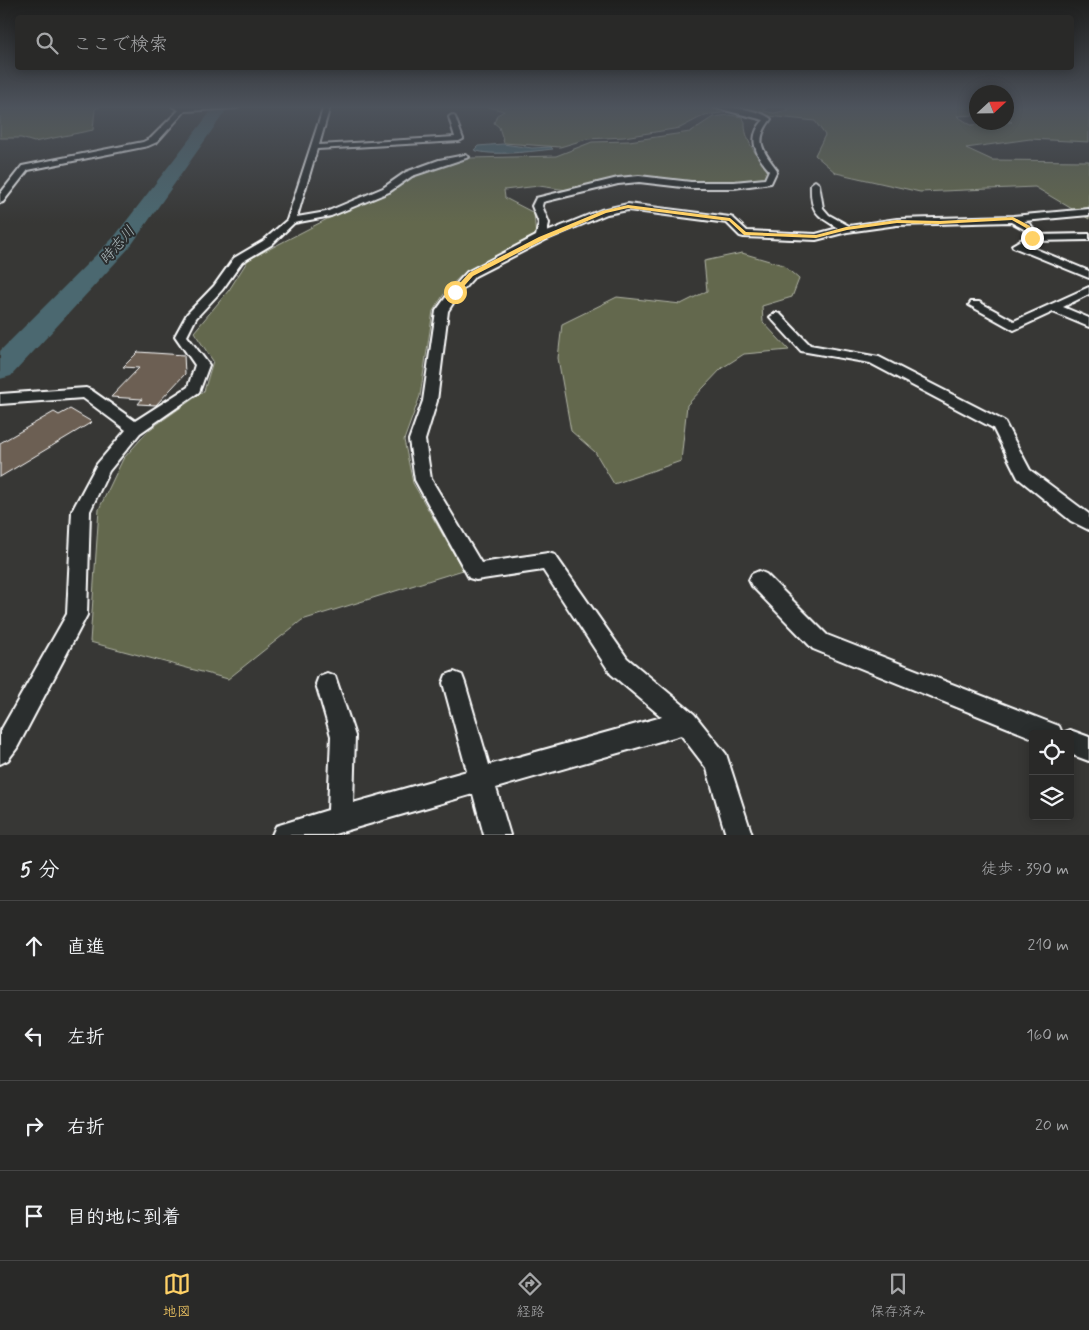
<!DOCTYPE html>
<html lang="ja">
<head>
<meta charset="utf-8">
<style>
	:root { --surface:#292928; --page:#353534; --text:#f1f3f6; --muted:#a5a6a8; --line:#454545; --accent:#ffd166 }
	body { margin:0; font-family:Mynerve,"Klee One",sans-serif; background:var(--page); color:var(--text) }
	.controls { position:absolute; right:15px; bottom:15px; display:grid; overflow:hidden; border-radius:5px; box-shadow:0 2px 12px #0003 }
	.controls button { width:45px; height:45px; display:grid; place-items:center; padding:0; border:0; border-bottom:1px solid var(--line); background:var(--surface); color:var(--text); font:25px sans-serif }
	.compass { position:absolute; left:969px; top:85px; width:45px; height:45px; border-radius:50%; background:var(--surface); box-shadow:0 2px 12px #0003; rotate:68deg }
	.stop { position:absolute; width:15px; height:15px; margin:-11px; border:4px solid #ffd166; border-radius:50%; background:#fff }
	.stop.end { background:#ffd166; border-color:#fff; box-shadow:0 1px 5px #0008 }
	.list { margin:0; padding:0; list-style:none }
	h2 { display:flex; justify-content:space-between; align-items:center; height:65px; margin:0; padding:0 20px; font-size:21px }
	h2 small { font-size:16px; font-weight:400; color:var(--muted) }
	.list li { display:grid; grid-template-columns:32px 1fr auto; gap:15px; align-items:center; box-sizing:border-box; height:90px; padding:0 20px; border-top:1px solid var(--line) }
	.list b { display:block; font-size:19px; white-space:nowrap }
	.list em { font-size:16px; font-style:normal; color:var(--muted) }
	.icon { flex:none; width:28px; height:28px; fill:none; stroke:currentColor; stroke-width:2; stroke-linecap:round; stroke-linejoin:round }
	.map { position:relative; flex:none; width:1089px; height:835px; overflow:hidden }
	.search { position:absolute; background:var(--surface); box-shadow:0 2px 12px #0003; left:15px; right:15px; top:15px; height:55px; display:flex; align-items:center; gap:12px; box-sizing:border-box; padding:0 18px; border-radius:5px; color:var(--muted); font-size:19px }
	.sheet { height:425px; background:var(--surface) }
	nav { display:flex; justify-content:space-around; align-items:center; box-sizing:border-box; height:70px; border-top:1px solid var(--line); background:var(--surface); font-size:14px; color:var(--muted) }
	nav a { display:grid; justify-items:center; gap:2px }
	nav .on { color:var(--accent) }
	.map>svg:first-child { display:block }
</style>
</head>
<body>
<div class="map">
<svg width="1089" height="835" viewBox="0 0 1089 835">
	<rect width="100%" height="100%" fill="#373735"/>
	<filter id="ink" filterUnits="userSpaceOnUse"><feTurbulence type="fractalNoise" baseFrequency=".02" numOctaves="2"/><feDisplacementMap in="SourceGraphic" scale="10" xChannelSelector="R" yChannelSelector="G"/><feConvolveMatrix kernelMatrix="1 2 1 2 8 2 1 2 1" color-interpolation-filters="sRGB"/></filter>
	<g filter="url(#ink)">
		<g fill="#63684e" stroke="#b1b4a6">
			<polygon points="0,106 101,106 95,109 93,130 34,142 21,138 0,138"/>
			<polygon points="485,106 768,106 764,111 774,113 789,110 785,107 788,106 976,106 976,115 957,116 971,125 1012,122 1007,120 1007,106 1089,106 1089,142 1030,139 966,148 992,160 1089,161 1089,219 1035,187 920,192 836,173 815,155 825,135 815,121 730,112 705,115 680,128 624,137 587,139 560,147 504,143 499,127 494,123 497,115 504,111"/>
			<path d="M729,115L742,117L745,122C744,139 757,157 768,170L764,179L734,182H691L641,176L617,178L567,190L539,186L504,190L505,198L534,213L536,237L465,272L448,288L433,311L420,396L404,440L413,483L463,570L302,620L228,679L90,642L99,509L123,459L149,430L204,391L213,361L194,332L229,290L248,260L335,215L389,191L416,175L450,162L470,158L556,156L592,142L629,141L690,132L713,117Z"/>
			<polygon points="742,253 783,265 799,279 792,297 762,306 763,322 789,350 744,354 722,368 687,405 681,461 614,484 595,452 571,431 558,358 562,324 617,297 681,304 707,291 704,261"/>
		</g>
		<path fill="#4b686f" stroke="#93a4a9" d="M503,144L532,148L551,147L553,149C534,151 491,157 474,150L478,146Z"/>
		<g fill="none" stroke-linecap="round" stroke-linejoin="round">
			<polygon fill="#4b686f" fill-rule="evenodd" points="215,106 225,106 227,109 130,247 11,376 0,379 0,351 114,237"/>
		</g>
		<g fill="#6c5f53" stroke="#fff">
			<polygon points="138,352 184,355 185,374 156,405 138,404 142,399 111,397 139,368 123,367"/>
			<polygon points="70,409 92,422 0,477 0,443 54,412 59,415"/>
		</g>
		<g fill="none" stroke-linecap="round" stroke-linejoin="round">
			<defs>
				<g id="street">
					<polygon points="172,106 240,106 237,108 185,111 157,142 148,146 28,170 3,202 0,203 0,194 22,166 143,142 151,138 179,110"/>
					<polygon points="324,106 330,106 319,145 455,137 449,117 452,115 455,117 463,139 459,141 317,149 297,217 326,212 383,188 406,172 439,160 465,155 469,157 412,176 389,192 331,216 294,223 271,245 242,262 222,290 196,318 187,336 209,365 199,392 140,433 109,471 90,511 87,615 17,748 8,760 0,764 0,732 67,614 72,511 97,464 126,430 83,398 0,404 0,394 86,388 91,390 135,421 188,387 195,365 175,336 187,314 214,286 234,258 263,241 287,220"/>
					<path d="M709,106C725,106 759,109 771,119C754,141 762,150 777,170L771,183L734,188H691L639,182L618,184L543,202L542,206L549,223L547,232L601,210L628,204L730,217L733,218L747,231L816,234L838,228C816,215 810,211 811,184L815,181L819,184L823,208L829,215L849,226L897,219L1013,216L1089,209V215L1024,221L1031,225L1036,235L1089,234V240L1034,241L1026,245L1089,271V278L1013,247L1012,245L1026,237L1024,229L1011,222L897,225L847,232L816,240L744,237L740,236L727,223L628,210L607,214L545,240L475,276L459,294L448,311L437,401L425,440L431,479L481,563L548,553L555,555L627,658L694,714L726,754L752,835H726L707,769L681,735L496,788L510,835H484L473,794L331,835H272L276,826L328,810L331,736L316,684L319,676L327,673L335,676L355,736L353,803L467,771L443,683L446,675L454,672L462,675L465,683L489,765L662,717L611,674L543,570L476,580L469,578L415,480L409,440L423,401L436,311L451,290L467,272L536,236L539,223L532,206L536,198L618,178L639,176L691,182H734L765,179L769,170C755,154 747,137 764,120Z"/>
					<polygon points="1089,287 1089,294 1063,307 1089,318 1089,327 1053,312 1014,330 969,305 971,302 979,302 1014,321"/>
					<polygon points="776,313 780,314 810,345 879,357 1004,421 1030,470 1089,514 1089,530 1071,521 1018,478 993,428 870,363 801,351 770,317"/>
					<polygon points="759,571 766,574 827,635 1059,726 1062,733 1070,730 1089,737 1089,761 1070,754 1070,734 1033,734 1033,738 813,649 752,586 749,580 752,574"/>
				</g>
			</defs>
			<use href="#street" stroke="#fff" stroke-width="4"/>
			<use href="#street" fill="#2a2d2e" fill-rule="evenodd"/>
		</g>
	</g>
	<linearGradient id="sky" x2="0" y2="1"><stop stop-color="#1e1e1d"/><stop offset="0.48" stop-color="#4d535c"/><stop offset="1" stop-color="#4d535c" stop-opacity="0"/></linearGradient>
	<rect width="1089" height="223" fill="url(#sky)"/>
	<polygon fill="#ffd166" points="628,205 730,218 746,232 816,235 846,227 897,220 940,221 1013,217 1030,226 1034,238 1030,239 1026,228 1012,220 940,224 897,223 847,230 816,238 744,235 729,221 628,208 606,213 543,240 473,276 458,293 452,292 469,273 539,237 602,211"/>
	<g text-anchor="middle" stroke-width="4" stroke-linejoin="round" paint-order="stroke">
		<g font-size="15" font-style="italic" fill="#aebbbe" stroke="#2a2d2e">
			<text transform="translate(117 245) rotate(-49)" y="5">時志川</text>
		</g>
	</g>
</svg>
<div class="controls">
<button><svg class="icon" aria-label="locate" viewBox="0 0 24 24"><circle cx="12" cy="12" r="6"/><path d="M12 2v4M12 18v4M2 12h4M18 12h4"/></svg></button>
<button><svg class="icon" aria-label="layers" viewBox="0 0 24 24"><path d="M12 4l9 5-9 5-9-5zM3 14l9 5 9-5"/></svg></button>
</div>
<svg class="compass" viewBox="-18 -18 36 36"><path d="M0-13l5 13h-10z" fill="#e53935"/><path d="M0 13l5-13h-10z" fill="#a5a6a8"/></svg>
<div class="stop" style="left:455px;top:292px"></div>
<div class="stop end" style="left:1032px;top:238px"></div>
<div class="search"><svg class="icon" aria-label="search" viewBox="0 0 24 24"><circle cx="10" cy="10" r="6"/><path d="M15 15l6 6"/></svg>ここで検索</div>
</div>
<section class="sheet">
<h2>5 分<small>徒歩 · 390 m</small></h2>
<ul class="list">
<li><svg class="icon" aria-label="ahead" viewBox="0 0 24 24"><path d="M12 20V5M6 11l6-6 6 6"/></svg><div><b>直進</b></div><em>210 m</em></li>
<li><svg class="icon" aria-label="left" viewBox="0 0 24 24"><path d="M17 20v-9H6M10 6l-5 5 5 5"/></svg><div><b>左折</b></div><em>160 m</em></li>
<li><svg class="icon" aria-label="right" viewBox="0 0 24 24"><path d="M7 20v-9h11M14 6l5 5-5 5"/></svg><div><b>右折</b></div><em>20 m</em></li>
<li><svg class="icon" aria-label="arrive" viewBox="0 0 24 24"><path d="M6 21V4h12l-3 4 3 4H6"/></svg><div><b>目的地に到着</b></div></li>
</ul>
</section>
<nav>
<a class="on"><svg class="icon" aria-label="map" viewBox="0 0 24 24"><path d="M3 6l6-2 6 2 6-2v14l-6 2-6-2-6 2zM9 4v14M15 6v14"/></svg>地図</a>
<a><svg class="icon" aria-label="directions" viewBox="0 0 24 24"><path d="M12 3l9 9-9 9-9-9zM9 14v-3h6M13 9l2 2-2 2"/></svg>経路</a>
<a><svg class="icon" aria-label="saved" viewBox="0 0 24 24"><path d="M7 4h10v16l-5-4-5 4z"/></svg>保存済み</a>
</nav>
</body>
</html>
